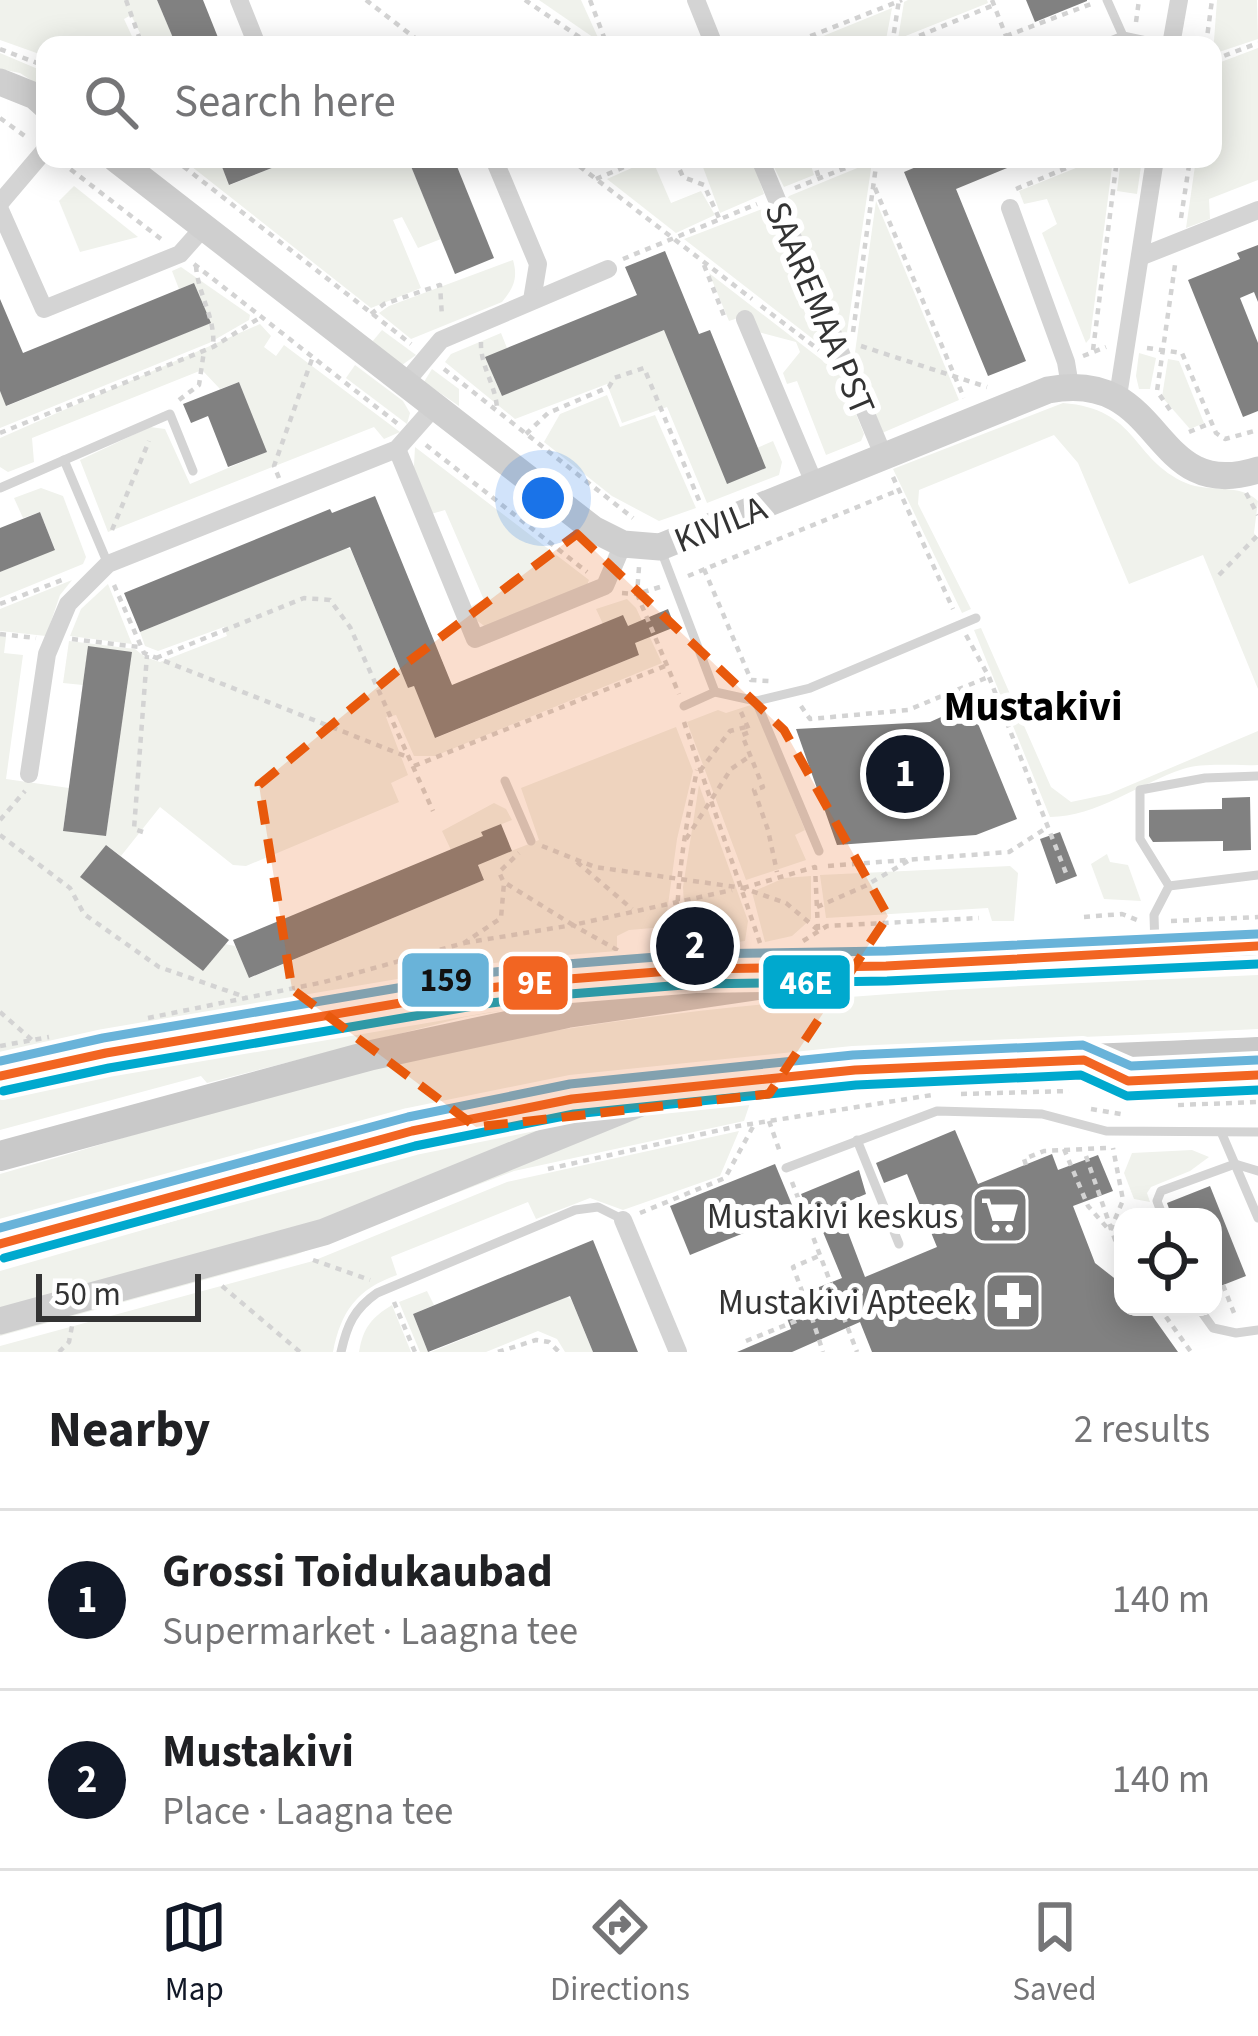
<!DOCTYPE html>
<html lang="en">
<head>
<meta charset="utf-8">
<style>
	:root { --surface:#fff; --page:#f6f6f6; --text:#202124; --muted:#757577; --line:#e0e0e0; --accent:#111827 }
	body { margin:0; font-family:"Source Sans 3",sans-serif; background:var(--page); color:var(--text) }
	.controls { position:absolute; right:36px; bottom:36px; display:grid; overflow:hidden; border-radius:24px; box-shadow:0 6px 30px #0003 }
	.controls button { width:108px; height:108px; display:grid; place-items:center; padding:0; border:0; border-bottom:3px solid var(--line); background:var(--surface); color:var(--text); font:60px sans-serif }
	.scale { position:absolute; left:36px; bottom:30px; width:165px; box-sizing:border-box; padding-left:12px; border:6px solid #333; border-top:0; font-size:33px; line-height:42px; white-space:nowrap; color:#333; -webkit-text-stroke:9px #fff; paint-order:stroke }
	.you { position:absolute; left:543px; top:498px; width:42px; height:42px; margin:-30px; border:9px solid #fff; border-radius:50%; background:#1a73e8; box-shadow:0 0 0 18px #1a73e833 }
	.badge { display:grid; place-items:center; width:78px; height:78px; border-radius:50%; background:var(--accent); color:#fff; font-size:39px; font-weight:700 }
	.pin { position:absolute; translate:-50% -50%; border:6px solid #fff; box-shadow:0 3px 12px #0006 }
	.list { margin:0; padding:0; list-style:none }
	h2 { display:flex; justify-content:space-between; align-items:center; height:156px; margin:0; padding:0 48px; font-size:51px }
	h2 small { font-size:39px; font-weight:400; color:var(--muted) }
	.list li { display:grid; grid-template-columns:78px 1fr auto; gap:36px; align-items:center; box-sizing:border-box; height:180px; padding:0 48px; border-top:3px solid var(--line) }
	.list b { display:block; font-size:45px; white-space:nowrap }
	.list p { margin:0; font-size:39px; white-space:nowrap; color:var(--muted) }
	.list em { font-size:39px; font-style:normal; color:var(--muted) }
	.icon { flex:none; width:66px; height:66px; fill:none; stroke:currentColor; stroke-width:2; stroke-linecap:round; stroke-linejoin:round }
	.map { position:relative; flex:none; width:1258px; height:1352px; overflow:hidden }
	.search { position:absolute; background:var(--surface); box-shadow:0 6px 30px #0003; left:36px; right:36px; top:36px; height:132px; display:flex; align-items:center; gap:30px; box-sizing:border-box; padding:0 42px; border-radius:24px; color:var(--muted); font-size:45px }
	.sheet { height:516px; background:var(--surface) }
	nav { display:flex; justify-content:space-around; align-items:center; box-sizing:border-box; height:168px; border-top:3px solid var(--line); background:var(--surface); font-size:33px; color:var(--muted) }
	nav a { display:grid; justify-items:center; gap:6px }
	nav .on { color:var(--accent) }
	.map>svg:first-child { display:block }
</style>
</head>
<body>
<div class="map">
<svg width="1258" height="1352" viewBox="0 0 1258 1352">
	<rect width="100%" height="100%" fill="#fff"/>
	<g fill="#f0f2ec">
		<polygon points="0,0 157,0 176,45 146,45 131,15 124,19 136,45 45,45 45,56 0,40"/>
		<polygon points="539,0 581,0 600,42"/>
		<polygon points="908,0 987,0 988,3 898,39 904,2"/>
		<polygon points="1217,0 1257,0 1258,39 1213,54"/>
		<polygon points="892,8 885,45 801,45"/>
		<polygon points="1258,48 1258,180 1209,199 1210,219 1186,228 1196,159 1213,159 1213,65"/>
		<polygon points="0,53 45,72 45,89 20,73 0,69"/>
		<polygon points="182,159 219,159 230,185 294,159 408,159 441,239 418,248 402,217 393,220 421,288 371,308"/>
		<polygon points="652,159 671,203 701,191 715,215 676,233 607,179"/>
		<polygon points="700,159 752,159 764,194 720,213"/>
		<polygon points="770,159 809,159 814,175 784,187"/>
		<polygon points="1098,159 1113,159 1090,338 1086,343 1042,233 1057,224 1047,199 1024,204 1019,191"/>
		<polygon points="1121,159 1142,159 1137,194 1117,191"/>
		<polygon points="872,162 845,346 786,201 789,196"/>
		<polygon points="74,186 138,237 80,252 59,201"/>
		<polygon points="876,201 959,400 882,433 853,367"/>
		<polygon points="770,206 831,353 684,239"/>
		<path d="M513,260C518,278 514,287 502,302L411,339L379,313L389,306Z"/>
		<polygon points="181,267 250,315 249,320 209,343 0,428 0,391 7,406 210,323 194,283 179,289 172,271"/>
		<polygon points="709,273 840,374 864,434 861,441 826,455 797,381 787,384 783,373 800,352 796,342 755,331 747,315 729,321"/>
		<polygon points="260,324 271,336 264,347 276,356 284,345 400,432 384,439 374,427 108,532 80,460 150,427 165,429 190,484 266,452 239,382 220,389 202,370 32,438 34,462 8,472 0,467 0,438"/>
		<polygon points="674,326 727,483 765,468 757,448 773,441 782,462 779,475 707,503 667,407 622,423 607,384 515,419 445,362 451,354 501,333 507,348 486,358 502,396"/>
		<polygon points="382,330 416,355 402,365 372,342"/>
		<polygon points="1139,353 1156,358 1150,389 1139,389 1136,376"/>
		<polygon points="1168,359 1179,361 1204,423 1190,429 1162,397"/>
		<polygon points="355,365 403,401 410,413 407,424 346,378"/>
		<polygon points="432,369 459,389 459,406 424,382"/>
		<polygon points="607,395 620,427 655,415 696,508 659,521 612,496 544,442 560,414"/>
		<path d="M1063,403C1139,409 1131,459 1186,483C1209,493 1241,483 1258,501L1254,533L1258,539V689L1203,555L1129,584L1078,463L1054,435L919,490L918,504L971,609L962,613L893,469Z"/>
		<polygon points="415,447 589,580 587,585 487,628 475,619 469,607 484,600 445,510 431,514 413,484"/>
		<polygon points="41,488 63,496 86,557 83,564 0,598 0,572 55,549 40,512 23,518 14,498"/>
		<path d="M346,548L351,550L408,688L414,686L436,738L639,655L623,616L603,624L596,609L627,599L636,608L662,663L435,756H414L396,715L386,717L408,775L391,783L399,802L246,866L233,865L160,807L121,856L106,845L81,877L203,971L225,944L235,946L250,978L484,880L470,843L451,850L442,831L494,803L506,809L512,820L482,832L493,858L539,840L521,788L676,727L693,771L677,839L665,927L629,930L617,936V962C409,973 204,1025 0,1060V636L6,637L4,653L23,655L6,779L69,788L63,830L106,836L131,653L83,685L63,683L69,641L135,649L145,657L160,662L227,636L224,627L158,651L145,646L140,632Z"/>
		<polygon points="72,580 60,595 46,636 0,631 0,609"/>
		<polygon points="108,584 132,644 70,636 81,609"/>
		<path d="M981,628L1051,787L1071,802L1109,794L1258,731V765C1235,766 1205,762 1183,769C1140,783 1096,817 1050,817L974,630Z"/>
		<polygon points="754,704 805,830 795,835 806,860 746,880 687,722 718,710 726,713"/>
		<polygon points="699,785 748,921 745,941 707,946 685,922 683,887"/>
		<polygon points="1107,854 1110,862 1128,865 1141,901 1104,899 1091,864"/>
		<polygon points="1010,866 1018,873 1014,921 992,921 988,908 826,918 820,875"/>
		<polygon points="811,876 811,919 792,936 765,942 752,892 784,878"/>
		<path d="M1258,975V1029C1056,1040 853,1042 652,1069C430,1098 214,1165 0,1226V1174C182,1121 366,1062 553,1031C787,993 1022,986 1258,975Z"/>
		<polygon points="546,995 547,1003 465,1017 207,1083 201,1076 0,1130 0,1090 34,1082 359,1023"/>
		<polygon points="751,1100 744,1121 514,1171 295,1255 0,1336 0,1330 635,1116"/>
		<polygon points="578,1112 579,1115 358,1209 0,1313 0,1271 355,1169 383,1154"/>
		<path d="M739,1131L720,1176L623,1210L590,1198L536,1219L528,1202L391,1257L397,1275C357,1289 341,1311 333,1352H0V1346L313,1261L507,1182Z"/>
		<polygon points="1192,1150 1209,1157 1190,1171 1151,1187 1147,1193 1150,1202 1134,1199 1124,1173 1132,1153"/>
		<polygon points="427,1291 434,1305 413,1314 428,1352 420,1352 399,1302"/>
		<polygon points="567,1297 571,1299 593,1352 565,1352 557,1339 538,1331 486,1352 431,1352"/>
		<path d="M392,1305L411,1352H359C363,1328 371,1318 392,1305Z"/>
	</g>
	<g fill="#818181">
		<polygon points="157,0 203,0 221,45 176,45"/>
		<polygon points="1026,0 1087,0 1087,1 1035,22"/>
		<polygon points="219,159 292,159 292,160 229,185"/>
		<polygon points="408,159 454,159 494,258 455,274"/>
		<polygon points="935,159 1029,159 956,189 1026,361 988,376 904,172"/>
		<polygon points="1258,245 1258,302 1254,292 1240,298 1258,343 1258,411 1243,417 1188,280 1240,259 1237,253"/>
		<polygon points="665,251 699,334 710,330 766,468 727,484 664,330 502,396 485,357 637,295 625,267"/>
		<polygon points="194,283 211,323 6,406 0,391 0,299 23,353"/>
		<polygon points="239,382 267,452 228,467 208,416 191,423 183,404"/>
		<polygon points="375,496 452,685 623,615 628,626 668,609 675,627 635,643 639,655 435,738 414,686 408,688 350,547 140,632 124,593 330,509 332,513"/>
		<polygon points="40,512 55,550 0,572 0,528"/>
		<polygon points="88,646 132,652 106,836 63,831"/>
		<polygon points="970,704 1017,819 976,835 837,845 796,729 930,722"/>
		<polygon points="1250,797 1251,850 1223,851 1223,841 1153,842 1149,836 1149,810 1222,809 1222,798"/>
		<polygon points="501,824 512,851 478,865 484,880 249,978 233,940 483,836 481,832"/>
		<polygon points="1060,832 1077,876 1056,884 1040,839"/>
		<polygon points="106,845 229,940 203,971 80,877"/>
		<polygon points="955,1130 978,1184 1052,1154 1058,1170 1098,1155 1113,1191 1073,1206 1095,1263 1123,1285 1123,1307 1146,1307 1178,1352 872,1352 860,1322 792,1352 737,1352 791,1329 781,1302 842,1278 816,1215 811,1217 801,1194 859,1170 866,1194 838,1206 865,1277 937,1247 907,1174 884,1183 876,1163"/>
		<polygon points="775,1164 795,1212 690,1255 670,1206"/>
		<polygon points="1210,1186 1246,1276 1213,1289 1213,1217 1172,1217 1167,1203"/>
		<polygon points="593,1240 638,1352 593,1352 570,1296 428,1352 413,1314"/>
	</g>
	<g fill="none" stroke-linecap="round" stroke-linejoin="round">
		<g stroke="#d3d3d3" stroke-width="4.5" stroke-dasharray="6 6" stroke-linecap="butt">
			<polyline points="126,0 142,45"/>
			<polyline points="366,0 424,45"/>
			<polyline points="525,0 591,45"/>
			<polyline points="590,0 607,45"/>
			<polyline points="992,0 1006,36 1002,45"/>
			<polyline points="1136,22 1139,0"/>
			<polyline points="1006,36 1091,4"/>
			<polyline points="788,45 902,0"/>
			<polyline points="892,45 899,0"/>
			<polyline points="897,45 994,5"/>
			<polyline points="1206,45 1212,0"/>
			<polyline points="0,49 45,66"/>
			<polyline points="1213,60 1258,43"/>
			<polyline points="0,118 29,139"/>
			<polyline points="174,159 411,344"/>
			<polyline points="570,159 752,299"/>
			<polyline points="675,159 683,177 704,185 719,218"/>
			<polyline points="813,159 819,178"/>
			<polyline points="61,162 161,239"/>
			<polyline points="596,179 643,159"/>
			<polyline points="795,188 868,159"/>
			<polyline points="875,188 964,398"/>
			<polyline points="1016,189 1088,159"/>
			<polyline points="1181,218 1190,159"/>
			<polyline points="623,259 757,204"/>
			<polyline points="194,264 398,424"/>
			<polyline points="704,265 724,316"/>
			<path d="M196,266C198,295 216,318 213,347"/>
			<polyline points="761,306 819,350"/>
			<polyline points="371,314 384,304 440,285 442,317"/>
			<polyline points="853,332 877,159"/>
			<path d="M481,342C480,367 497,386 497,411"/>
			<polyline points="861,346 987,387"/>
			<polyline points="1147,348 1182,353 1216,433 1225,439 1258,430"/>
			<polyline points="1093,350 1117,159"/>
			<polyline points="1083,356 1106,347"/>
			<polyline points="444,369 633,518"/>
			<polyline points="179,400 199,385 204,351"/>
			<polyline points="1170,410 1157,391 1175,265"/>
			<polyline points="1189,432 1211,423"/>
			<polyline points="0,433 213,347 261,317"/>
			<polyline points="526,434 548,413 609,387 614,378 644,368 701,505"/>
			<polyline points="426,445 587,572"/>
			<polyline points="893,477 953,609"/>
			<polyline points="279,478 274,466 312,359"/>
			<polyline points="1246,493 1258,515"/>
			<polyline points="112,530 149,441"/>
			<polyline points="704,569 751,680 769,681"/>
			<polyline points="1219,575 1258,535"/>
			<polyline points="688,576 899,490"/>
			<polyline points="114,585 144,653 410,758"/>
			<polyline points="660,587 637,594 679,694"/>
			<polyline points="622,593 637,594 639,567"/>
			<polyline points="0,604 62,580"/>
			<polyline points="0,634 36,638"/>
			<polyline points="966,635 989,677 1066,873"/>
			<polyline points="72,639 139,647"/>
			<polyline points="156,658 304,598 330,600 350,627 433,811"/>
			<polyline points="801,706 810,719 908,710 986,678"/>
			<polyline points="741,712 750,732 742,735 763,787 754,790 768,830 777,872"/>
			<polyline points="684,722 760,943"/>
			<polyline points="414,766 665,666"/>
			<polyline points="700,771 730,731 746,727"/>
			<polyline points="0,820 25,791"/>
			<polyline points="143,832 134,829 147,655"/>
			<polyline points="0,835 70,888 84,914 159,967 245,997"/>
			<polyline points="686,839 731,769 750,756"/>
			<polyline points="542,846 595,867 743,888 786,903 818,930"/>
			<polyline points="577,862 632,909"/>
			<polyline points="828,866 1009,852 1048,827"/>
			<polyline points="507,884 573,925 732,890"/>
			<polyline points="743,888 815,867 818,930"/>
			<polyline points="817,907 865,886 908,861"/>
			<polyline points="1084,917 1122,914 1142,922"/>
			<polyline points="1171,921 1258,917"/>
			<polyline points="803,941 827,926 979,918"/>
			<polyline points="464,943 573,925 619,951"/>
			<path d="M677,949C675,888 685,829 697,770"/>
			<polyline points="0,1012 32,1040"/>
			<polyline points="148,1018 324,982 464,943 501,918 504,883 499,872 519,853"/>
			<polyline points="0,1046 49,1037"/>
			<polyline points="961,1094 1069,1091"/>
			<polyline points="1178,1105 1258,1102"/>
			<polyline points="1091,1109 1121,1114"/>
			<polyline points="769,1121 781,1155"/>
			<polyline points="1064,1149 1088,1206 1110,1231 1123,1200 1113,1148"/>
			<polyline points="1086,1156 1123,1263"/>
			<polyline points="1026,1165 1024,1159 1044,1151 1106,1148"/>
			<polyline points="548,1169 738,1126 932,1095"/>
			<polyline points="792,1182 857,1352"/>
			<polyline points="640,1213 725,1178 755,1123"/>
			<polyline points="313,1260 370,1280"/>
			<polyline points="1223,1285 1234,1313 1231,1314"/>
			<polyline points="222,1286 300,1352"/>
			<polyline points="394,1302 415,1352"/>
			<polyline points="1159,1307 1191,1352"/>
			<polyline points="811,1315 793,1267 821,1255"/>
			<polyline points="746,1341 811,1315 823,1352"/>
			<polyline points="59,1352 69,1342 72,1326"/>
			<polyline points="498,1352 536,1340 549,1342 559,1352"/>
		</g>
		<g stroke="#d4d4d4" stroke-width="9">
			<polyline points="1123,36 1165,45"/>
			<polyline points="1101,45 1123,36 1107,0"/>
			<polyline points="64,460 108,564"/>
			<polyline points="0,488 170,414 193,471"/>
			<polyline points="662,553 715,692 684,706"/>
			<polyline points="715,692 756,701 819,851"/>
			<polyline points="756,701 810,688 976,618"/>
			<polyline points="505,781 531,841"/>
			<polyline points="1169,886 1258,875"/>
			<polyline points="1155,948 1154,915 1169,886 1140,839 1140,790 1205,778 1258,776"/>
			<polyline points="1104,1069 1128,1081 1258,1075"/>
			<polyline points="1222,1134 1258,1218"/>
			<polyline points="857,1140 899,1244"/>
			<polyline points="786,1168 937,1111 1042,1114 1106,1131 1258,1132"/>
			<polyline points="1163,1217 1157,1201 1161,1191 1235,1164 1258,1171"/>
			<polyline points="1198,1307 1213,1328 1236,1333 1258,1330"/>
			<path d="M341,1352C347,1325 354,1309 377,1293L575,1210L598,1207L622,1219"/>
		</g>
		<g stroke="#d4d4d4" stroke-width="18">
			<polyline points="239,0 257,45"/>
			<polyline points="696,0 714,45"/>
			<polyline points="1171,45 1179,0"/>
			<polyline points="494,159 538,264 532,300"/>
			<polyline points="760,159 884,457"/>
			<polyline points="0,203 45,150"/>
			<polyline points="1010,208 1066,362 1070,386"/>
			<polyline points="0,210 44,309 180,254 204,227"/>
			<polyline points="1140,257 1258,210"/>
			<polyline points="745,319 815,485"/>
			<polyline points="405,383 441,340 608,269"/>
			<polyline points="1118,396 1155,159"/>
			<polyline points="397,449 475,639 605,586 623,544"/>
			<polyline points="29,774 47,654 68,604 108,564 397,449 435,406"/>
			<polyline points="623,1220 678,1352"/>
		</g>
		<g stroke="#cfcfcf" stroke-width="27">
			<polyline points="0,82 35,96 45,105"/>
			<path d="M116,159L593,529L623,544L660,547L1048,390C1167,367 1148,505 1258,470"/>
			<path d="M0,1076C91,1052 186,1040 279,1024C457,994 634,966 815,966"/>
			<polyline points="0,1321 324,1232 665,1093"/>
		</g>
		<g stroke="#c9c9c9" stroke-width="30">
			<polyline points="0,1156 372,1055 567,1013 886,966 1258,949"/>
			<path d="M0,1244C188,1191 377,1129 571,1099C798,1064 1029,1063 1258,1052"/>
		</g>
		<defs>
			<g id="bus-1">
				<polyline points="0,1076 106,1053 489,988 569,979 695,969 886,966 1258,946"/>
				<polyline points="0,1244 412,1131 572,1099 855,1070 1084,1060 1128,1081 1258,1075"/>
			</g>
			<g id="bus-2">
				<polyline points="3,1091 109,1068 491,1003 570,994 696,984 887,981 1258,964"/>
				<polyline points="4,1258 415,1146 574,1114 856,1085 1081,1075 1127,1096 1258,1090"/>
			</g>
			<g id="bus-3">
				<polyline points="0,1061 103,1038 486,973 567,964 695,954 886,951 1257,934"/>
				<polyline points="0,1228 408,1117 570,1084 853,1055 1083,1045 1131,1066 1257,1060"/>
			</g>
		</defs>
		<use href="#bus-1" stroke="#fff" stroke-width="18"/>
		<use href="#bus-2" stroke="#fff" stroke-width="18"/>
		<use href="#bus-3" stroke="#fff" stroke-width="18"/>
		<use href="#bus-1" stroke="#f26522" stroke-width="9"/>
		<use href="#bus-2" stroke="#00a9ce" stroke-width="9"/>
		<use href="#bus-3" stroke="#69b3d9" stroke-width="9"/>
	</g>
	<path fill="#e8590c" fill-opacity="0.2" stroke="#e8590c" stroke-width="9" stroke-dasharray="24 15" stroke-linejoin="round" d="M577,534L784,730L888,916L769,1094L476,1127L292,989L259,785L408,662Z"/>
	<defs>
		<symbol id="supermarket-square" viewBox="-11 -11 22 22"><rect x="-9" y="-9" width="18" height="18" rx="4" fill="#7a7a7a" stroke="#fff"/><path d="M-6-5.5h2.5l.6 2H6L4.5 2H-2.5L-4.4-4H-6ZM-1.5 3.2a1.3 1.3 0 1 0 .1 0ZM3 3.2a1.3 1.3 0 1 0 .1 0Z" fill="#fff"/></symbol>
		<symbol id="pharmacy-square" viewBox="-11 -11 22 22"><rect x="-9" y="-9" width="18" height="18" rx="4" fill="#7a7a7a" stroke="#fff"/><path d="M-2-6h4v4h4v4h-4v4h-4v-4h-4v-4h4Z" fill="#fff"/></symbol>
	</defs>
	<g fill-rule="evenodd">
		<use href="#supermarket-square" x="967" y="1182" width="66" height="66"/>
		<use href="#pharmacy-square" x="980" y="1268" width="66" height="66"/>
	</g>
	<g text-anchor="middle" stroke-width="12" stroke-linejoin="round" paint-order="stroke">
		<g font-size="36" fill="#333" stroke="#fff">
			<text transform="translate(821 308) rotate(67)" y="13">SAAREMAA PST</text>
			<text transform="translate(720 523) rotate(-22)" y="13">KIVILA</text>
		</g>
		<g font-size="36" fill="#333" stroke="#fff" text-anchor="end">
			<text x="958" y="1228">Mustakivi keskus</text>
			<text x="971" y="1314">Mustakivi Apteek</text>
		</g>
		<g font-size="42" font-weight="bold" fill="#000" stroke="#fff">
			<text x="1033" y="720">Mustakivi</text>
		</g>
	</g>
	<g stroke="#fff" stroke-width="4.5">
		<rect x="400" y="951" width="91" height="58" rx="12" fill="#69b3d9"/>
		<rect x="761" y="953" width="91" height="58" rx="12" fill="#00a9ce"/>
		<rect x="501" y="954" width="69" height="58" rx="12" fill="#f26522"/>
	</g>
	<g font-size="33" text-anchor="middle" font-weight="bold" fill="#fff">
		<text x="806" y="994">46E</text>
		<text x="535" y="994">9E</text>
	</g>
	<g font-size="33" text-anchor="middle" font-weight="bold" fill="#111">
		<text x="446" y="991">159</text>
	</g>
</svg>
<div class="controls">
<button><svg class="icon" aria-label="locate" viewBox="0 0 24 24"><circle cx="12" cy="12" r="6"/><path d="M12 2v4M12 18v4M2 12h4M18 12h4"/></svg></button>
</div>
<div class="scale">50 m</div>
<div class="you"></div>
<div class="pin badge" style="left:905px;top:774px">1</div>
<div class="pin badge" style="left:695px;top:946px">2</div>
<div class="search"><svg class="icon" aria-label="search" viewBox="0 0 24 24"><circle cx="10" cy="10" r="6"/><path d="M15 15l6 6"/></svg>Search here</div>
</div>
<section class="sheet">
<h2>Nearby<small>2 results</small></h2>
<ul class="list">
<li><span class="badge">1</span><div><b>Grossi Toidukaubad</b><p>Supermarket · Laagna tee</p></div><em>140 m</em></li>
<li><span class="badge">2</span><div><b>Mustakivi</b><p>Place · Laagna tee</p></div><em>140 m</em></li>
</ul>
</section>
<nav>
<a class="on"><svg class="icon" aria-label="map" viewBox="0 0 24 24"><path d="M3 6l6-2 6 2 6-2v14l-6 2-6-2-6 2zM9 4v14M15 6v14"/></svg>Map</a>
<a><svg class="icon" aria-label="directions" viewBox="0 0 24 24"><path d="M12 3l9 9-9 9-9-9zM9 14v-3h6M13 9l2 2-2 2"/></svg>Directions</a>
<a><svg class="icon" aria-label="saved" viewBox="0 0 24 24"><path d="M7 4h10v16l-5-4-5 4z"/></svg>Saved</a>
</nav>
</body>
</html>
